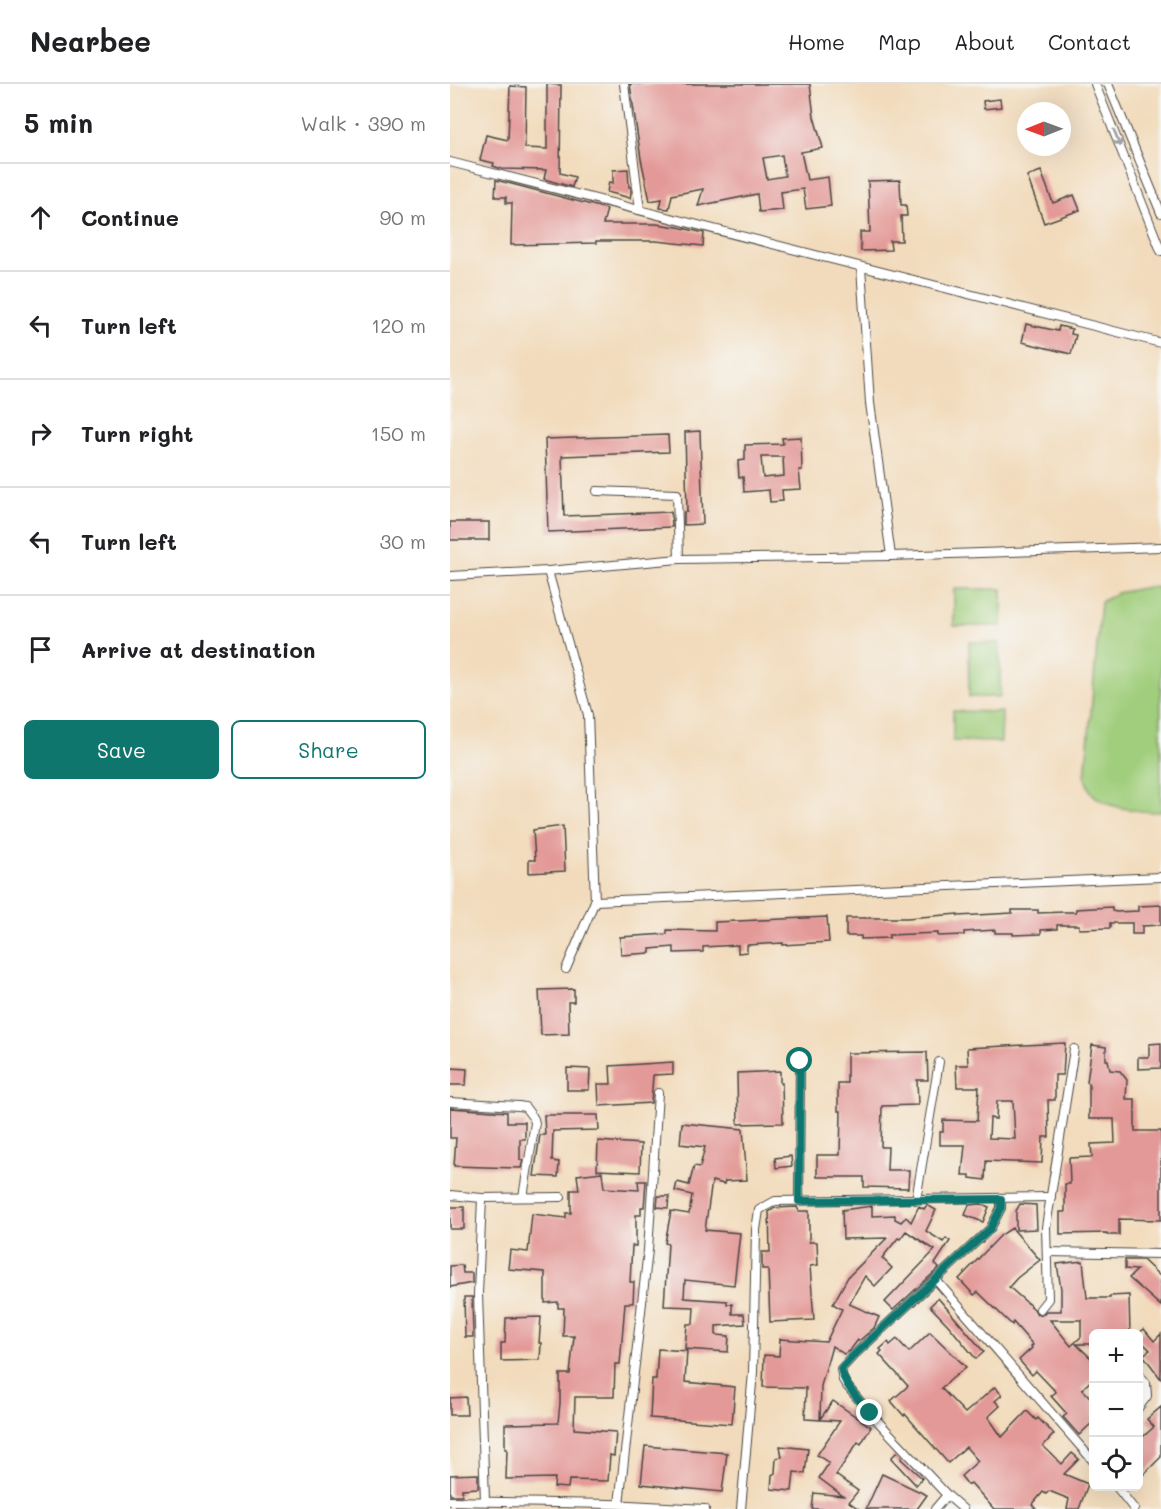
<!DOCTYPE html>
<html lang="en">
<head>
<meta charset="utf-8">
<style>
	:root { --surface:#fff; --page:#f6f6f6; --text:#202124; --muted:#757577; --line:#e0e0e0; --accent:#0f766e }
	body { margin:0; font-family:Mali,sans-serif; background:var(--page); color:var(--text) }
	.controls { position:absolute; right:18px; bottom:18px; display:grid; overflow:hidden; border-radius:9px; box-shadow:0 6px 24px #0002 }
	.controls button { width:54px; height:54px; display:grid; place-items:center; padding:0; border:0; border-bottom:2px solid var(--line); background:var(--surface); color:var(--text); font:30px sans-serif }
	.compass { position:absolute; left:567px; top:18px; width:54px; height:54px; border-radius:50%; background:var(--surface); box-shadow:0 6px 24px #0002; rotate:269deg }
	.stop { position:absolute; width:18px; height:18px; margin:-14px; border:4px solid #0f766e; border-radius:50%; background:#fff }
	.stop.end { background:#0f766e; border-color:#fff; box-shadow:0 2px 6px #0008 }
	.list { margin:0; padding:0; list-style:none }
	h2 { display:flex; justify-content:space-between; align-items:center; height:78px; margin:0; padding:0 24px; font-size:26px }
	h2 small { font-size:20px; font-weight:400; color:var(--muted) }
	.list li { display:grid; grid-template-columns:39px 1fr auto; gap:18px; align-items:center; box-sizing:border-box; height:108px; padding:0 24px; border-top:2px solid var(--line) }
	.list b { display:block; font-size:22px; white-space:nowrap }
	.list em { font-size:20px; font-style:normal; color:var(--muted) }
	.actions { display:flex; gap:12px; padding:18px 24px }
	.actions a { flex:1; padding:14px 0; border:2px solid var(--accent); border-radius:9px; text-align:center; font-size:21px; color:var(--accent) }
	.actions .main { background:var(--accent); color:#fff }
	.icon { flex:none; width:33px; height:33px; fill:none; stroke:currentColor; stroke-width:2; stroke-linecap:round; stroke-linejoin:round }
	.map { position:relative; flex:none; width:711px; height:1425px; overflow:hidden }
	header { display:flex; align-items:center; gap:36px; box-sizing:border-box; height:84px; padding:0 30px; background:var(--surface); border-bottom:2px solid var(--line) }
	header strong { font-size:28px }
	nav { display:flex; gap:33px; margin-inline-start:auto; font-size:21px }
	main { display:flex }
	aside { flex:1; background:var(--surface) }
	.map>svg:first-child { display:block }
</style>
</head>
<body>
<header>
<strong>Nearbee</strong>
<nav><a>Home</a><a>Map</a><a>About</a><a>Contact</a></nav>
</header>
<main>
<aside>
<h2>5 min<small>Walk · 390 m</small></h2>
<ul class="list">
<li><svg class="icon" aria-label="ahead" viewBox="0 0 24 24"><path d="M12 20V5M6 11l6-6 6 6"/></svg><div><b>Continue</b></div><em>90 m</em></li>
<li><svg class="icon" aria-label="left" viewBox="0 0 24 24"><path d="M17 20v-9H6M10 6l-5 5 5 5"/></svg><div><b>Turn left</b></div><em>120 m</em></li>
<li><svg class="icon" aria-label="right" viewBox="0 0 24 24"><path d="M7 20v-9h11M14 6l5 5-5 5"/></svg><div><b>Turn right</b></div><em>150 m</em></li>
<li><svg class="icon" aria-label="left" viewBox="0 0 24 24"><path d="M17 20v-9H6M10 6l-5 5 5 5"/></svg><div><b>Turn left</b></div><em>30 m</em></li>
<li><svg class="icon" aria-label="arrive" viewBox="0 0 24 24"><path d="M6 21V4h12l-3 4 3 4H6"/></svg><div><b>Arrive at destination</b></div></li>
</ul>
<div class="actions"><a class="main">Save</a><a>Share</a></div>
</aside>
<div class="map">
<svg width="711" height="1425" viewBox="0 0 711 1425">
	<rect width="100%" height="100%" fill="#f6f6f2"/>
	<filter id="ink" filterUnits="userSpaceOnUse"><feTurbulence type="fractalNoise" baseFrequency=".0167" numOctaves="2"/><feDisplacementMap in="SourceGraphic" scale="12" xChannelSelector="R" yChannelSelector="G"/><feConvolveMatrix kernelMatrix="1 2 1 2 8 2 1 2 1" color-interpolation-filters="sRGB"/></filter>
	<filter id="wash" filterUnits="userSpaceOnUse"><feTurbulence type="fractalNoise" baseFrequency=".008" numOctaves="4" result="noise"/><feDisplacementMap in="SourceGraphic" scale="24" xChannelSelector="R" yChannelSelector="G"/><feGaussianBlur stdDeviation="1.35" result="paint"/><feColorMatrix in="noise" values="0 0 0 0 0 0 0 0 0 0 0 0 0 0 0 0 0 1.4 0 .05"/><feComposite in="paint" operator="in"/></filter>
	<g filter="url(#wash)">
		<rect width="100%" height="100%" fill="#f2dbbc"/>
		<g fill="#a0ce7c" stroke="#667c54" stroke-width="1.5">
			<path d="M698,503L711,504V728C691,728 655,725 641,708C639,705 637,699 635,694L651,518L667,509Z"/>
			<rect x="504" y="505" width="48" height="37"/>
			<polygon points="519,558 550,559 550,613 519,613"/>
			<polygon points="503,627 552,628 551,658 503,657"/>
		</g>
		<g id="blocks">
			<g fill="#e39997" fill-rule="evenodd">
				<polygon points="97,0 111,1 110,89 125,93 122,103 94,95 96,86 52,85 43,82 44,79 30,76 36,51 58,56 60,2 76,3 75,64 97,65"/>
				<path d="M180,0H360L364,33L373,64L351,68L357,96L378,93L381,122L356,125L353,105L331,108L333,126L309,128L307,110L248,122L253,105L222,111L219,125L210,124L212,115L200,117L191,75ZM332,71L335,92L317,95L313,74Z"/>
				<polygon points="550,15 551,23 534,25 533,17"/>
				<polygon points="178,85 179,103 181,103 181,109 180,114 157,108 159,98 163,99 163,86"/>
				<polygon points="591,87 603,119 624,111 630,126 594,139 577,92"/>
				<polygon points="46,96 157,125 153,140 206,140 228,143 254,149 253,162 206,157 146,157 146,159 61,161 62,119 56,119 56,113 45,113"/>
				<polygon points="450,96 451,121 456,121 457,132 451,132 452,157 440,157 441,166 411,167 410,148 420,148 418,97"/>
				<polygon points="576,240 608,247 609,242 622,245 621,250 626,251 621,270 572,258"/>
				<polygon points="250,347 253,440 234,441 234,428 237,428 235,348"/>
				<polygon points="218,351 219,368 112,372 114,432 221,428 222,443 98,448 95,355"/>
				<path d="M351,353L352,386H349L351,405L332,406L333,417L320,418L319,406L294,408L293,393L289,394L288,377L295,376V361L333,360L332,354ZM311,373H333L334,392L313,394Z"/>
				<rect x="0" y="438" width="39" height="18"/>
				<polygon points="113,742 115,787 79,789 79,776 85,776 83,746"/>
				<polygon points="711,821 711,841 692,842 692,850 682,850 682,839 660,839 660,844 629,845 629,841 607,841 607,845 591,846 591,850 563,851 563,849 545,849 545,846 514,848 514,851 488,852 488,849 439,851 439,854 411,855 411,852 396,852 396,834 457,834 508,830 508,832 545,830 562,829 562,826 588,826 588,829 615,828 626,828 626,825 662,823 662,827 666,828 688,827 688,822"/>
				<polygon points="377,833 379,858 333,861 333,859 297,861 297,868 288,869 288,861 253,863 253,868 224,869 224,863 200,865 200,869 171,871 170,853 217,850 217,846 265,847 265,838"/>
				<polygon points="124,905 124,918 118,918 119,950 91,951 89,906"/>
				<path d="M615,959L613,991H605V1016H598L599,1053H593L592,1079L536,1077L535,1096L520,1094V1091H512L515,1061H490V1048H493V1036L527,1037L529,1003H507L506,981H518L517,964ZM547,1017H563L565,1055L539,1054L540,1034L546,1035Z"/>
				<polygon points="711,959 711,984 688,985 688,973 699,973 699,960"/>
				<polygon points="642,961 656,963 656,976 658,976 660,986 670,987 677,996 676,1015 685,1015 685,1047 711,1047 711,1136 669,1135 669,1151 657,1151 657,1149 610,1150 610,1128 615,1128 615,1100 620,1100 619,1074 642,1073 641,1060 665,1059 664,1035 639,1035 639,999 637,998"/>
				<polygon points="477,968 478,996 467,996 468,1021 432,1022 431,1063 438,1063 437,1086 459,1086 458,1104 414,1103 414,1093 367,1093 367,1071 390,1071 391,1027 388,1027 388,999 397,999 397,969"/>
				<polygon points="223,978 223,990 203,991 201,1019 149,1022 148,1000 161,1000 160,982"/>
				<polygon points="0,984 17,985 16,1001 0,1001"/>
				<polygon points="117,984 140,985 139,1006 117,1006"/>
				<polygon points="330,987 330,999 332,999 333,1039 288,1040 287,989"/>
				<polygon points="0,1024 57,1028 57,1038 75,1038 75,1055 70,1055 70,1076 73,1076 71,1084 4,1082 6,1054 0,1054"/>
				<polygon points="94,1031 148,1031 149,1046 103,1047 102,1077 109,1078 108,1093 84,1092 90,1051 95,1051"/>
				<polygon points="232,1039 293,1045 297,1096 275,1097 274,1100 262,1097 255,1146 290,1149 284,1201 235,1196 234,1214 277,1217 277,1220 282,1220 282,1230 294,1230 295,1240 266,1242 266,1251 279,1252 278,1268 235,1265 237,1240 243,1240 244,1223 214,1222 218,1160 215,1159 221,1127 239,1130 242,1111 225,1107 227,1098 239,1101 244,1082 250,1083 255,1063 230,1060"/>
				<polygon points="148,1057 191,1060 190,1088 147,1086"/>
				<polygon points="341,1072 342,1082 326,1084 325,1074"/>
				<polygon points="152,1088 154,1104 189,1106 188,1097 196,1097 194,1123 191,1123 191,1131 186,1131 186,1162 182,1162 180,1198 184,1198 183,1219 175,1219 170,1280 165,1280 164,1313 125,1313 124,1345 166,1348 164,1372 160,1371 158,1397 119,1396 118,1404 104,1403 105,1394 56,1395 57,1365 55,1365 55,1340 108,1339 110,1319 110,1290 120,1290 124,1252 113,1252 114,1224 108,1224 108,1218 95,1219 95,1188 58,1185 60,1166 78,1168 82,1130 116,1134 116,1129 121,1129 121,1106 129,1106 127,1091"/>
				<polygon points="208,1112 219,1112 218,1124 207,1123"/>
				<polygon points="531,1120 539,1123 533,1138 515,1131 519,1121"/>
				<polygon points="570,1120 586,1121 587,1145 566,1146 566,1127"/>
				<polygon points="477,1121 486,1126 476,1147 493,1158 496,1154 500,1157 485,1180 489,1184 443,1226 435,1218 485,1166 456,1147 450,1155 448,1154 432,1174 442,1184 425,1202 415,1192 399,1220 429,1233 424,1244 409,1257 408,1256 401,1265 394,1270 382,1262 371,1302 370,1335 383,1317 421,1343 411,1360 408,1358 386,1391 408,1407 399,1418 409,1425 362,1425 364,1409 393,1412 369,1394 379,1379 367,1371 390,1337 355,1335 356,1304 313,1303 314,1271 329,1272 330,1255 376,1258 392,1225 383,1220 398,1193 437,1154 393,1155 392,1126 422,1122 422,1132 445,1131 445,1135 451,1138 456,1133 461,1138 469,1122 474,1125"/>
				<rect x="0" y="1123" width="14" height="22"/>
				<polygon points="347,1123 349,1127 359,1127 359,1158 367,1158 368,1181 360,1182 364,1236 320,1238 318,1185 312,1185 312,1168 320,1168 319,1128 325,1124"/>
				<path d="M562,1144L590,1176L567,1194L559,1203L584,1225L587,1230L592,1231L596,1227H611V1205L607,1180L633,1177L637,1214H660V1212L679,1211L680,1250H644V1260H626L644,1277V1294L632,1305L644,1317V1337L629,1351L613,1333L617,1330L601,1312L606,1308L586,1287L582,1291L569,1276L582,1264L581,1262L583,1261L563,1238L562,1241L528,1208L524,1211L509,1195L551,1151ZM600,1236H631V1253L621,1262Z"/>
				<polygon points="675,1176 693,1176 711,1193 711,1222 679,1194 687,1186 675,1185"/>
				<polygon points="12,1181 13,1189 22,1189 22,1199 0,1203 0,1182"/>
				<polygon points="14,1213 22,1213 23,1253 15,1253"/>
				<polygon points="488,1214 534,1268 526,1275 499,1242 480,1222"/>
				<polygon points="91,1233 89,1259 91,1259 90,1276 51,1277 51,1259 55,1259 56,1234"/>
				<polygon points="694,1245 704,1257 711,1250 711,1295 693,1271 700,1266 688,1254 688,1250"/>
				<polygon points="480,1248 516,1283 491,1304 515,1329 545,1303 552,1311 545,1317 550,1322 538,1333 552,1353 577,1327 586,1336 588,1334 604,1350 593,1362 612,1380 622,1369 629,1375 614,1390 638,1400 629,1425 617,1425 619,1415 599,1407 596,1410 593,1408 582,1421 586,1425 544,1425 521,1399 518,1401 511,1392 528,1377 516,1363 498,1379 455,1330 454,1332 441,1317 458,1302 429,1270 432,1267 430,1265 438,1258 440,1261 447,1255 459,1268"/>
				<polygon points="208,1265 237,1267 235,1298 285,1303 282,1340 200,1334 202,1295 206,1295"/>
				<polygon points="16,1313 17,1331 0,1331 0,1314"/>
				<polygon points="711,1323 711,1373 693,1391 688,1386 688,1357 704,1343 697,1335"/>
				<polygon points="195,1362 277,1369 272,1408 191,1400"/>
				<polygon points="330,1362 358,1365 355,1389 344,1388 342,1407 321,1405 322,1391 325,1389 326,1374 332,1373"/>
				<polygon points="447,1368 452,1374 451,1375 472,1394 466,1401 441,1374"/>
				<polygon points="28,1390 28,1404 12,1405 12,1411 0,1411 0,1391"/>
				<polygon points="432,1390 477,1411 467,1425 416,1425"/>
			</g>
		</g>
	</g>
	<g filter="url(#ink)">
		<use href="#blocks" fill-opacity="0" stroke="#494541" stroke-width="1.5"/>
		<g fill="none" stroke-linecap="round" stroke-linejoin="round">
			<defs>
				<g id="minor">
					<polyline points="174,0 190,126"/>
					<polyline points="645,0 711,167"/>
					<polyline points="658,0 711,129"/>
					<polyline points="0,78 711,259"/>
					<polyline points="411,183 420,319 441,472"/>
					<polyline points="147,407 227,410 229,475"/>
					<polyline points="98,487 138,631 145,817 116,885"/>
					<polyline points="0,492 98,487 229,475 441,472 711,463"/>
					<polyline points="145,817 711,793"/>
					<polyline points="0,1018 69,1022 75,1023 84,1035 85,1039 73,1113"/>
					<polyline points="0,1111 32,1114 111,1113"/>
					<polyline points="32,1114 28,1210 35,1417"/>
					<polyline points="466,1116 489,978"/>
					<polyline points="349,1117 350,977"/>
					<polyline points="597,1168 711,1170"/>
					<polyline points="486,1196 644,1378"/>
					<polyline points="590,1225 598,1215 596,1143 624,965"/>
					<polyline points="688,1289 696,1299 697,1312 688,1324"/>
					<polyline points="666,1402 684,1425"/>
					<polyline points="0,1417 160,1420 255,1425"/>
					<polyline points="169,1420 198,1166 208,1009"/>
					<polyline points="291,1425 303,1288 306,1146 309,1126 325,1117 601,1113"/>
					<polyline points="485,1425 497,1411"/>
					<polyline points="513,1425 497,1411 420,1329 397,1302 393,1296 391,1285 404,1271 540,1145 551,1124 551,1115"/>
				</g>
			</defs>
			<use href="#minor" stroke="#494541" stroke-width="10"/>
			<use href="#minor" stroke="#fff" stroke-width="8"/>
		</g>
		<defs><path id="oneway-shaft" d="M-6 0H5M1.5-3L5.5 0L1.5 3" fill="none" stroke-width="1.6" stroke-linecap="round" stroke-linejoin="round" transform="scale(1.5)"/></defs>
		<use stroke="#a0a0a0" href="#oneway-shaft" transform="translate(667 54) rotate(68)"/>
	</g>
	<g fill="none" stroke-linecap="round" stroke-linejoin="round" filter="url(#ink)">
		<path stroke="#0f766e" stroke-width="8" d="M350,977L349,1117L551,1115V1124L540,1145L404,1271L391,1285C395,1303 409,1315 420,1329"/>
	</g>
</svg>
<div class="controls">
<button>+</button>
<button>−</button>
<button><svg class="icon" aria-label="locate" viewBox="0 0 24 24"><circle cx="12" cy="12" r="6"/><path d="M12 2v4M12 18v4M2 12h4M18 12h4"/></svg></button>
</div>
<svg class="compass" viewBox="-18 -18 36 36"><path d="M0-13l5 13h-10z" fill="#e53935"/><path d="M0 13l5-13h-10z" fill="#757577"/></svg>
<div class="stop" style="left:350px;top:977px"></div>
<div class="stop end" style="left:420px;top:1329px"></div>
</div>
</main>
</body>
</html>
